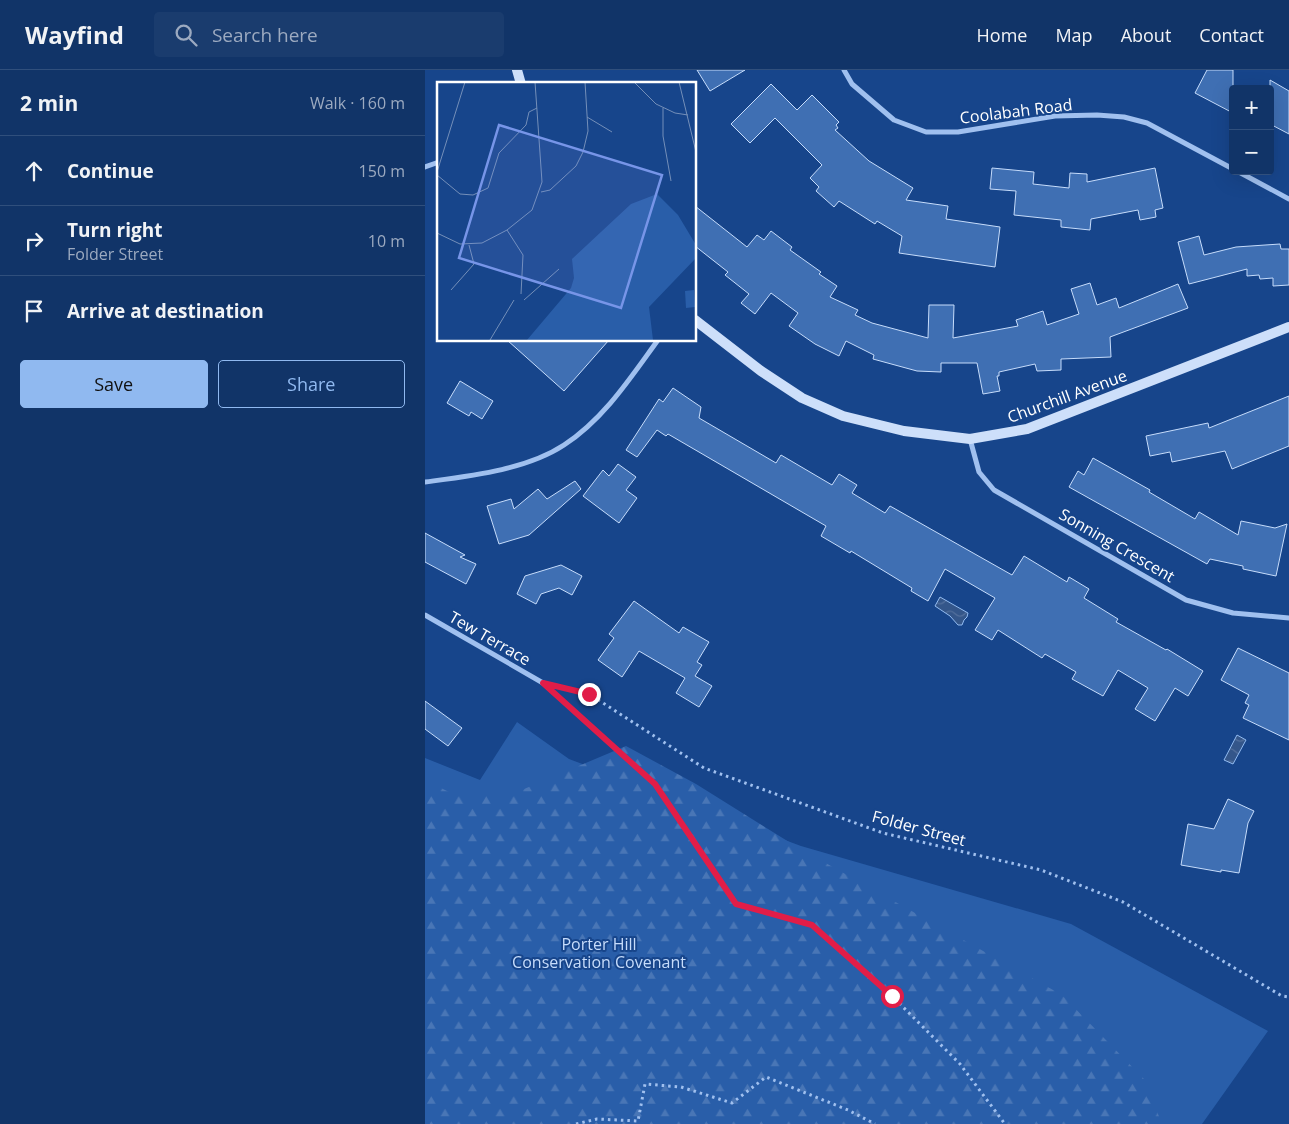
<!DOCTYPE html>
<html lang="en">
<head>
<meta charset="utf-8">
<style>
	:root { --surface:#113468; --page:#1a3c6e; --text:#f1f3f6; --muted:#9caac0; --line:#304f7c; --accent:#90b9f0 }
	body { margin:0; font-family:"Open Sans",sans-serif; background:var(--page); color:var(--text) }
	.controls { position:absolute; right:15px; top:15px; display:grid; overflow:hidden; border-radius:5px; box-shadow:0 5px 20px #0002 }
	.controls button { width:45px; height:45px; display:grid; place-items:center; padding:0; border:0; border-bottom:1px solid var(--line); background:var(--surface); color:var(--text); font:25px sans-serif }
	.stop { position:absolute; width:15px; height:15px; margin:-11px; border:4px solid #e11d48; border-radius:50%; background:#fff }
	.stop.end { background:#e11d48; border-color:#fff; box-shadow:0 1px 5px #0008 }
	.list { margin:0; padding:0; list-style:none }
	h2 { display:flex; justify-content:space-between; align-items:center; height:65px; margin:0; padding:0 20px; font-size:21px }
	h2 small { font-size:16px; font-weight:400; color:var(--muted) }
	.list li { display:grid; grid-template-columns:32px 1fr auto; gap:15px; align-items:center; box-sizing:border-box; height:70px; padding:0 20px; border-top:1px solid var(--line) }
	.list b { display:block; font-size:19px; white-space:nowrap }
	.list p { margin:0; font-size:16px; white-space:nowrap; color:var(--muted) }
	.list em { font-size:16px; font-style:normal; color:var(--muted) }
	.actions { display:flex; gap:10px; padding:15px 20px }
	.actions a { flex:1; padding:11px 0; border:1px solid var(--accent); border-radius:5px; text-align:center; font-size:18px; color:var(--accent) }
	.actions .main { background:var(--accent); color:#111 }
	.icon { flex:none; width:28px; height:28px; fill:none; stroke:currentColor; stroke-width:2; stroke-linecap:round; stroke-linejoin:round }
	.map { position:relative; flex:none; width:864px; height:1054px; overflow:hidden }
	header { display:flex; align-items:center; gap:30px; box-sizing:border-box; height:70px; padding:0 25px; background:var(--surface); border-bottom:1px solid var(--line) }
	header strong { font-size:24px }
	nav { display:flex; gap:28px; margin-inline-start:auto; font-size:18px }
	.search { width:350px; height:45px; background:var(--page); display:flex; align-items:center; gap:12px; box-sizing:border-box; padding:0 18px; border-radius:5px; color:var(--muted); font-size:19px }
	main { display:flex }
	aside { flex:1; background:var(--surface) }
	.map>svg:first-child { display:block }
</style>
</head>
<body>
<header>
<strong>Wayfind</strong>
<div class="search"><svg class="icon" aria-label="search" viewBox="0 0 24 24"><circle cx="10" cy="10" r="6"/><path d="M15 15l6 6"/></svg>Search here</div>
<nav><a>Home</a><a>Map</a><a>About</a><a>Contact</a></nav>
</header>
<main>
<aside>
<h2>2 min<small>Walk · 160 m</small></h2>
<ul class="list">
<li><svg class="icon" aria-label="ahead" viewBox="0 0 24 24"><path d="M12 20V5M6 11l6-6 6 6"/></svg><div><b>Continue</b></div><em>150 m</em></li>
<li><svg class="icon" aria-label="right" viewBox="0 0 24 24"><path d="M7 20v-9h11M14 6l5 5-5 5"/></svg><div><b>Turn right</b><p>Folder Street</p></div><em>10 m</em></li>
<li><svg class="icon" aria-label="arrive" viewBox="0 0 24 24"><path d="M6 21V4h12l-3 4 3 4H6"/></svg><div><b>Arrive at destination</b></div></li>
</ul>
<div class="actions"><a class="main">Save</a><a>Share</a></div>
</aside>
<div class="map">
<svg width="864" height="1054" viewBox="0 0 864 1054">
	<defs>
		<pattern id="forest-firs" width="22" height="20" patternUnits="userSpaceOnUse" patternTransform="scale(1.25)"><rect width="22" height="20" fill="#295ea9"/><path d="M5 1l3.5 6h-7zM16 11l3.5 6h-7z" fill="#4976b6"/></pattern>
		<pattern id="water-waves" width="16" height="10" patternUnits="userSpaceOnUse" patternTransform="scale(1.25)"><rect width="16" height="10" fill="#34568a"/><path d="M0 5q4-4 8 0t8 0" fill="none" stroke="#526f9c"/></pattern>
	</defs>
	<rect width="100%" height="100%" fill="#17458b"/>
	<polygon fill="#295ea9" points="92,652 144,689 376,776 646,854 843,961 777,1054 0,1054 0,688 55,710"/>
	<polygon fill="url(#forest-firs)" points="201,676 271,714 372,777 637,925 719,1009 737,1054 0,1054 0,710 26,723 92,722"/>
	<g fill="url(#water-waves)" stroke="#92bbf1">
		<polygon points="515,527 543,543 542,547 539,550 537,555 533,555 525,546 510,536"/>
		<polygon points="812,665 821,670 808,694 799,690"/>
	</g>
	<g fill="#3f6fb3" stroke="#c6dcfb">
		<polygon points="272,0 320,0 285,21"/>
		<polygon points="782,0 808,0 808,43 770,23"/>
		<polygon points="845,10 864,21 864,64 845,54"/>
		<polygon points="346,14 372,40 387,25 414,52 411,55 413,58 410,60 444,91 488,118 481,130 523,136 521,149 575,157 570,197 474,183 477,166 452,151 450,154 414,131 409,137 391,121 394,117 385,108 397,95 350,48 325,73 306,54"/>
		<polygon points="567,98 609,102 608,114 644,118 645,103 662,104 662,112 730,98 738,138 730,140 731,147 715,150 713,140 666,149 665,160 636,157 636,150 589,145 591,121 565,119"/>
		<polygon points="270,136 322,177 332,165 339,170 346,161 367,177 365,180 396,202 394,204 412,216 405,227 433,240 430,245 447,253 503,268 504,235 529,235 528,268 593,256 591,250 618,241 622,255 654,244 646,219 665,213 672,235 691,228 694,238 753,214 763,238 685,267 686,287 636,289 636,300 612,301 610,294 574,302 574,306 572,306 575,321 558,324 552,293 516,293 516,302 492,301 448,289 449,285 421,271 414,286 390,274 364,256 373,243 346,223 330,244 316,233 324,224 300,205 303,202 270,176"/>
		<polygon points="774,166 779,185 811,177 855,174 856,179 864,179 864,215 848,216 848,208 835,209 834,205 822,206 822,199 764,214 753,172"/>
		<polygon points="82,270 184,270 139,321"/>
		<polygon points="35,311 68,331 57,349 46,342 44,346 22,333"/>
		<polygon points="248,318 276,337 274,348 351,393 356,385 407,415 414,404 432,415 427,423 460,443 465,436 587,505 599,486 642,512 644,507 664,519 659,528 693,549 691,552 741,580 742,579 778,601 763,626 750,618 730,651 710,639 723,618 693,600 678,626 647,609 651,602 620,584 617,588 573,560 567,570 550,560 570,528 520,499 503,531 486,521 487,518 426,481 425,483 396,466 401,456 243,364 241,366 232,360 212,387 201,380 234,329 238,332"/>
		<polygon points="864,326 864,376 807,399 800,381 747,392 745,382 725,386 721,366 783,353 784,358"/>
		<polygon points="668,388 725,420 724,422 770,449 774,442 813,465 816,451 850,458 862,454 851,506 818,499 818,496 785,489 782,494 644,417 653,401 659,405"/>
		<polygon points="193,394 211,407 201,420 212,428 194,453 158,426 178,400 184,406"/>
		<polygon points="150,411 156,419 104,465 74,474 62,436 86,429 89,439 113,419 122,429"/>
		<polygon points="0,463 40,485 35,487 51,494 41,514 0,492"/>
		<polygon points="136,495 157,506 147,525 134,518 116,524 111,534 92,524 100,506"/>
		<polygon points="209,531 254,563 258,557 284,572 272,592 277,595 270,606 287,616 274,637 251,623 260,608 214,581 197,607 173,590 189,568 184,564"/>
		<polygon points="813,578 864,603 864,670 818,648 824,635 820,633 824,625 796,610"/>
		<polygon points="0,631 37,658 23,676 0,659"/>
		<polygon points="803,729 829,741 823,753 814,803 796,800 796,802 756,795 763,754 789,759"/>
	</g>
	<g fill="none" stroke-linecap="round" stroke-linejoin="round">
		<g stroke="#a0c0ef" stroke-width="3" stroke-dasharray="2.5 4" stroke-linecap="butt">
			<polyline points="130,616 164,624 279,698 458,763 616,800 698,832 857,926 864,927"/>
			<polyline points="126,620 230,714 311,834 387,855 467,926 535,994 580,1054"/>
			<polyline points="151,1054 172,1049 213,1051 220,1014 256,1017 307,1033 341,1007 423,1040 450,1054"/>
		</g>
		<g stroke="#a0c0ef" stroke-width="5">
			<polyline points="419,0 427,14 469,50 501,62 533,62 630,46 672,45 699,47 722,53 808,99"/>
			<polyline points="0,97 14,92"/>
			<polyline points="812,101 864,129"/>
			<polyline points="545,369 554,402 569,420 761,530 808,543 864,548"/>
			<path d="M0,412C45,406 101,400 139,375C179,349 206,307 233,270"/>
			<polyline points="0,545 118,613"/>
		</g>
		<g stroke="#cddffa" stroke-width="10">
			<polyline points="92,0 96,14"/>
			<polyline points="270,250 336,301 377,328 418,346 479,361 545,369 602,359 864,257"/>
		</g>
	</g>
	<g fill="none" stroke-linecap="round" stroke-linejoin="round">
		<polyline stroke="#e11d48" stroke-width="6" points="164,624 118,613 230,714 311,834 387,855 467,926"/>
	</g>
	<g text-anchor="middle" stroke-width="4" stroke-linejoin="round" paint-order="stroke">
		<g font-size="16" fill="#fff" stroke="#17458b">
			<text transform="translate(591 41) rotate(-7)" y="6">Coolabah Road</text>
			<text transform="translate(642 326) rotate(-20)" y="6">Churchill Avenue</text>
			<text transform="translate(692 475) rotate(30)" y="6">Sonning Crescent</text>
			<text transform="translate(65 568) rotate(30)" y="6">Tew Terrace</text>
			<text transform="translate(494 758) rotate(15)" y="6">Folder Street</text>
		</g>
		<g font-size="16" fill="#c6dcfb" stroke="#17458b">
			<text x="174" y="880">Porter Hill<tspan x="174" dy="18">Conservation Covenant</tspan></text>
		</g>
	</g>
	<g transform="translate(12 12)">
		<rect width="259" height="259" fill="#17458b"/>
		<path d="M257,208L258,225L249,226L248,209Z" fill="#295ea9"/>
		<path d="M220,112L241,133L259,163V176L212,225L216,258H90L134,206L137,196L135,177L194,122Z" fill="#295ea9"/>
		<path fill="none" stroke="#748fb9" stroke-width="1" d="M197,0L219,22L238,31L251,33M242,0L259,70M226,26V54L234,99M150,35L175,50M0,90L28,0M0,93L23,112L36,113L51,106L62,71L89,43L92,30L100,26M104,110L113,108L139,84L146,70L151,49L148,0M70,148L86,173L84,212M0,151L23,162L45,161L70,148L95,128L105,100L98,0M14,208L37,182L32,163M87,218L122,187M53,258L77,218"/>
		<path fill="#7795e8" fill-opacity="0.15" stroke="#7795e8" stroke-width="2.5" d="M62,43L225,93L184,226L22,176Z"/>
		<rect width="259" height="259" fill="none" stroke="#fff" stroke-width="2.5"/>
	</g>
</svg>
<div class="controls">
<button>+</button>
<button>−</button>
</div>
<div class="stop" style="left:467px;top:926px"></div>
<div class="stop end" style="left:164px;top:624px"></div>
</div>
</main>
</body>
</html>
